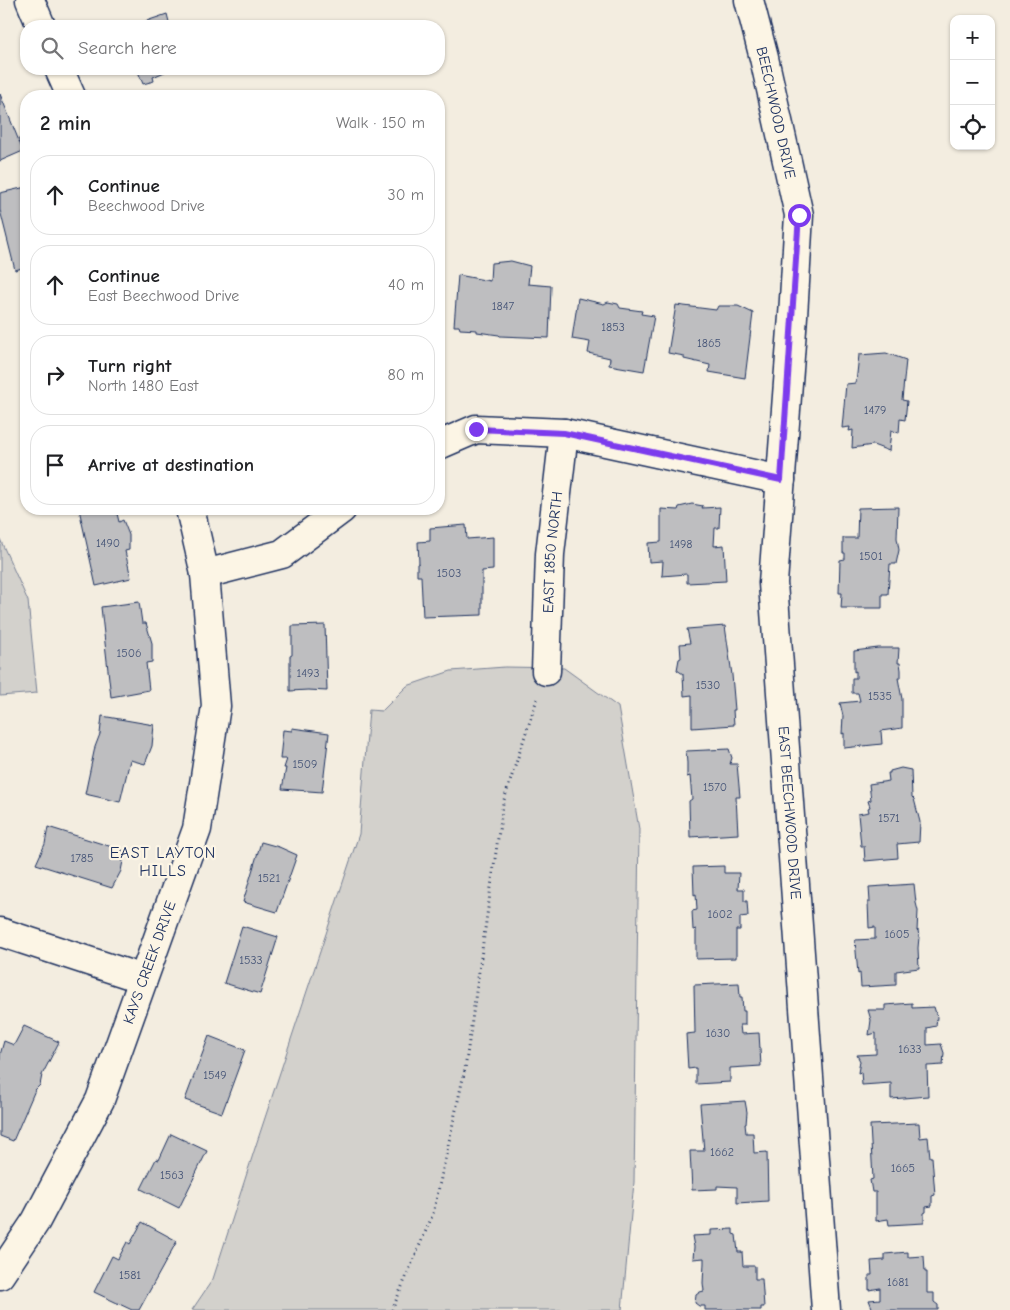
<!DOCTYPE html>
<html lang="en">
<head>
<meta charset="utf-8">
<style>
	:root { --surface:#fff; --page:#f6f6f6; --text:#202124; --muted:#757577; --line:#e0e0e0 }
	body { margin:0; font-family:"Comic Neue",sans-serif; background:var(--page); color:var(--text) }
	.controls { position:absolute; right:15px; top:15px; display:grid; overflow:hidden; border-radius:10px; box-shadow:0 1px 4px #0004 }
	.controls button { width:45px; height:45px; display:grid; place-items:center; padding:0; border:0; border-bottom:1px solid var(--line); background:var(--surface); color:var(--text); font:25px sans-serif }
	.stop { position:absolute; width:15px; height:15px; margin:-11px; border:4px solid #7c3aed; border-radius:50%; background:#fff }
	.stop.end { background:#7c3aed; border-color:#fff; box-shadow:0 1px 5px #0008 }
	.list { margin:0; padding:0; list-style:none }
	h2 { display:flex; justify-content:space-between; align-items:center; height:65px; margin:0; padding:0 20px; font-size:21px }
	h2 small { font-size:16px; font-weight:400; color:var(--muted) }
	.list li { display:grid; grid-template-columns:32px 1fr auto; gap:15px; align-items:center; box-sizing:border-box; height:80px; margin:0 10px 10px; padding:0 10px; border:1px solid var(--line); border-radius:20px }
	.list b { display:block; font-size:19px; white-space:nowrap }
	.list p { margin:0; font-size:16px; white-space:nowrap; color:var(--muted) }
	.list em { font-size:16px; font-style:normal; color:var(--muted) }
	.icon { flex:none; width:28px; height:28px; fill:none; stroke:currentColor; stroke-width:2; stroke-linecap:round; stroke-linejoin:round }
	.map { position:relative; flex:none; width:1010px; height:1310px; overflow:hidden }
	.search { position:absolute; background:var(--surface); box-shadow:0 1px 4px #0004; left:20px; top:20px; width:425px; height:55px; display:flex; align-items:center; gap:12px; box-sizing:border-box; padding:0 18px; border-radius:20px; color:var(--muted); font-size:19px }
	.panel { position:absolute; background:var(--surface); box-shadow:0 1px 4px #0004; left:20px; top:90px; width:425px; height:425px; border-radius:20px }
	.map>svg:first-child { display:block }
</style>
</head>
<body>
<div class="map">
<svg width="1010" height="1310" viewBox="0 0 1010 1310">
	<rect width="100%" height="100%" fill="#f3ede0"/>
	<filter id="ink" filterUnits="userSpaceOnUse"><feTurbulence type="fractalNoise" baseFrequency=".02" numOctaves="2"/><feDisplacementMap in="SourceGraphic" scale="10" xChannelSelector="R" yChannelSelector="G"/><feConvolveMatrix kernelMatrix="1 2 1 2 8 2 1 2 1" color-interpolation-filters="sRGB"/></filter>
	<g filter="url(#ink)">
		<g fill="#d3d1cc" stroke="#778095">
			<polygon points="0,539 28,601 37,693 0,696"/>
			<polygon points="505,667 564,668 618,707 639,829 634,1182 622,1310 192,1310 213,1279 256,1145 359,834 369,710 382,711 407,686 451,671"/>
		</g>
		<g fill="#bebec0" stroke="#1b2f5e">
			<polygon points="167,14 170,26 132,26"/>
			<polygon points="137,69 187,69 169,70 153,77 154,81 143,84"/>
			<polygon points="0,94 23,151 0,161"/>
			<polygon points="26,187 26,267 15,270 0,210 0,193"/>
			<polygon points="511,261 530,266 528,284 551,286 549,338 500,336 499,335 477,332 477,330 460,329 459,326 454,326 458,275 490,281 491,263"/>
			<polygon points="578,298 604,304 608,302 618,304 620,308 642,311 641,314 654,316 644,371 609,365 610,358 588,353 590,342 572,339"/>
			<polygon points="676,305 716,310 718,306 738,306 753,313 745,378 709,372 710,365 684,359 684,356 668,353"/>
			<polygon points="886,353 906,360 902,400 907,401 905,420 900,419 899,433 891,430 889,451 873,445 852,448 853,430 849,431 850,427 842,428 846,384 856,383 859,355"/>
			<polygon points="692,504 703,506 702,508 720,507 719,528 715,528 714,546 724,545 726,581 687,583 687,574 662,576 663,561 649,562 648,543 661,542 661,509 678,510 679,507"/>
			<polygon points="898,507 897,538 899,550 896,564 890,564 888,594 882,594 882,608 841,608 842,593 839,593 840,560 845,559 845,553 843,553 843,538 857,538 858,508"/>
			<polygon points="79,509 116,509 119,522 123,520 129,535 129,550 125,551 131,578 96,586"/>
			<polygon points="466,525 467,539 493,537 493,570 482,571 482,615 423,617 421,576 417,576 417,564 419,563 418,542 430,541 430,528"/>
			<polygon points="139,602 142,623 146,623 152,643 152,662 146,663 149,690 111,697 101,607"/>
			<polygon points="325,625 327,691 308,690 290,691 290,656 292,655 292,626"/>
			<polygon points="725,626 732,675 735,710 733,710 734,725 692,728 692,695 684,696 683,674 677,670 679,659 681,658 680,644 690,643 687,629"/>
			<polygon points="878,648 899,648 898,663 900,663 901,670 901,678 898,678 902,699 902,728 881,731 882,744 844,748 844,733 842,734 843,716 840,703 860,701 858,693 852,693 852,678 856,678 856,671 854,672 854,651"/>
			<polygon points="102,716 154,725 152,746 145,764 130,760 120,802 85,794 95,747 100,734"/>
			<polygon points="292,728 329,733 322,792 282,789 286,768 284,768 287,759 280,759 283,730 292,731"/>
			<polygon points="729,749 732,758 730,764 737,764 740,797 736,797 738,834 690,837 689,801 692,799 690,776 687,777 687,763 686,751"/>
			<polygon points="901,768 911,770 912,797 914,799 920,822 919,842 897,844 898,858 865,861 864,846 861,846 858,814 869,812 868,808 870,807 868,801 871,800 869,784 889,781 888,773 890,773 890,771"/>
			<polygon points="48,827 125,851 121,871 112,888 36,864 45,844"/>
			<polygon points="261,842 279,847 297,855 277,912 243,902"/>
			<polygon points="724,866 724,873 739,873 738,889 744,889 744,901 747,901 748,916 740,917 740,930 736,930 736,958 696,959 696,929 693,930 692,911 697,910 696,894 694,895 693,867"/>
			<polygon points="914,884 916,903 918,911 917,931 918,930 919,937 918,948 919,968 896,971 896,985 861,987 860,973 858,974 855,940 875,939 875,927 869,928 868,902 870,902 869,887"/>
			<polygon points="242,926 278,937 260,994 224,983"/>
			<polygon points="739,983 740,997 742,997 743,1011 745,1011 745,1025 740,1025 741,1034 759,1033 761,1066 730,1068 730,1082 696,1084 696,1068 688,1069 686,1034 695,1033 694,985"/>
			<polygon points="912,1003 912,1008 934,1007 937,1017 936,1026 927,1028 927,1045 941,1044 944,1053 943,1065 927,1066 928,1096 891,1099 891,1083 862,1085 861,1072 858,1073 860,1061 857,1055 876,1054 876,1033 869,1035 871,1020 868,1010 885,1010 885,1005"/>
			<polygon points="24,1026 59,1042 42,1075 40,1085 35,1090 13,1141 0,1136 0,1055 4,1041 14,1045"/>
			<polygon points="209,1036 245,1050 222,1113 185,1100"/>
			<polygon points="745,1101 747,1112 746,1124 745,1124 746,1133 753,1133 754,1153 767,1152 768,1201 737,1203 737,1187 717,1186 717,1189 692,1190 690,1151 704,1151 700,1104"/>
			<polygon points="919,1123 920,1138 928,1137 930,1157 932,1157 935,1195 932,1196 932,1206 926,1207 926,1212 924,1213 924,1223 889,1225 888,1219 876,1221 876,1192 872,1192 870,1180 873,1179 870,1125"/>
			<polygon points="171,1134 207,1151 179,1208 141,1189 156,1159 159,1160"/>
			<polygon points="142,1222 177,1241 139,1310 132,1310 94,1292 112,1256 118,1259 127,1242 130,1244"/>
			<polygon points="733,1229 733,1234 736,1235 738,1252 742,1252 743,1266 755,1266 755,1279 762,1279 764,1307 761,1307 761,1310 705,1310 705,1306 699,1306 695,1303 696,1295 700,1292 704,1291 703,1283 704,1263 704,1258 693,1259 694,1247 692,1236 711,1235 711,1230"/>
			<polygon points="908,1252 908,1257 924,1256 925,1272 927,1272 927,1293 934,1293 934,1302 938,1305 938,1310 873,1310 869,1300 880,1299 880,1288 869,1290 869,1275 872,1275 871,1261 885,1260 885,1254"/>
		</g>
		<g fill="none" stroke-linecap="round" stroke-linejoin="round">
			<defs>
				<g id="minor">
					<polyline points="30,0 41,26"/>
					<path id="s1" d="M749,0L764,58L799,215L793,316L773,583L826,1310"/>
					<polyline points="59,69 71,96"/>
					<polyline points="439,445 476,429 564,433 781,480"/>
					<polyline points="205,574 282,554 342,509"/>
					<path id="s2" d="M546,671L550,554L564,433"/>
					<polyline points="0,932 143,979"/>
					<path id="s3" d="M0,1275L36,1221L100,1100L197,829L216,706L205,574L190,509"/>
				</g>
			</defs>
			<use href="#minor" stroke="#1b2f5e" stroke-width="31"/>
			<polyline stroke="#1b2f5e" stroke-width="3" stroke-dasharray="1 4" stroke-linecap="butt" points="392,1310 433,1214 465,1069 503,803 538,696"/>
			<use href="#minor" stroke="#fcf5e5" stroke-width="28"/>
		</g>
	</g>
	<g fill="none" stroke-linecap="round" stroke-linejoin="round" filter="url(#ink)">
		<polyline stroke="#7c3aed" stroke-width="6" points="476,429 564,433 781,480 799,215"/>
	</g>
	<g text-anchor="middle" stroke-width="4.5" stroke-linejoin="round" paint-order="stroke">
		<g font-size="12" fill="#445376">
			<text x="503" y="310">1847</text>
			<text x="613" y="331">1853</text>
			<text x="709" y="347">1865</text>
			<text x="875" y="414">1479</text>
			<text x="108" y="547">1490</text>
			<text x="681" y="548">1498</text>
			<text x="871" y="560">1501</text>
			<text x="449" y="577">1503</text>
			<text x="129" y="657">1506</text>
			<text x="308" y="677">1493</text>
			<text x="708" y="689">1530</text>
			<text x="880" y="700">1535</text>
			<text x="305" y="768">1509</text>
			<text x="715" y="791">1570</text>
			<text x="889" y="822">1571</text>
			<text x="82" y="862">1785</text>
			<text x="269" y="882">1521</text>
			<text x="720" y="918">1602</text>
			<text x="897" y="938">1605</text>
			<text x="251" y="964">1533</text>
			<text x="718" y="1037">1630</text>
			<text x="910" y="1053">1633</text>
			<text x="215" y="1079">1549</text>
			<text x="722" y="1156">1662</text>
			<text x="903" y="1172">1665</text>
			<text x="172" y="1179">1563</text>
			<text x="130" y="1279">1581</text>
			<text x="898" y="1286">1681</text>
		</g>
		<g font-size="15" fill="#1b2f5e" stroke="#fcf5e5">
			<text dy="5" stroke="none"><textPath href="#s1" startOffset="116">BEECHWOOD DRIVE</textPath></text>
			<text dy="5" stroke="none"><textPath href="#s2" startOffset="119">EAST 1850 NORTH</textPath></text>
			<text dy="5" stroke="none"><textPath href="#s1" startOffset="820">EAST BEECHWOOD DRIVE</textPath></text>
			<text dy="5" stroke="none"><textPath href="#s3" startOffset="348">KAYS CREEK DRIVE</textPath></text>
		</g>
		<g font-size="16" letter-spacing="1" fill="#1b2f5e" stroke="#fcf5e5">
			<text x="163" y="858">EAST LAYTON<tspan x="163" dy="18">HILLS</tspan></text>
		</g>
	</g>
</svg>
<div class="controls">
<button>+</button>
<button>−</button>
<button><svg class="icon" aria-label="locate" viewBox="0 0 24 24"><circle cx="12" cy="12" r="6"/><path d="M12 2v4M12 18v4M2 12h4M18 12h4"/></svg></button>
</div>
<div class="stop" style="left:799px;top:215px"></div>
<div class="stop end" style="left:476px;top:429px"></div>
<div class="search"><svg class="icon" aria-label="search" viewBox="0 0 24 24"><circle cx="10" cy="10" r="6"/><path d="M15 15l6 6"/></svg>Search here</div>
<section class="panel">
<h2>2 min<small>Walk · 150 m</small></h2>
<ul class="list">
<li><svg class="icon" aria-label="ahead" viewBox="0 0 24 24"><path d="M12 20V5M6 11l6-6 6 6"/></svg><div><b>Continue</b><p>Beechwood Drive</p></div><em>30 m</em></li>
<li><svg class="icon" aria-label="ahead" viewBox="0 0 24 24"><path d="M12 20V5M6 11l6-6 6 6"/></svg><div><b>Continue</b><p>East Beechwood Drive</p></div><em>40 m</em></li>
<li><svg class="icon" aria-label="right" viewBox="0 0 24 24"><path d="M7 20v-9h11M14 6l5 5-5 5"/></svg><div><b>Turn right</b><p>North 1480 East</p></div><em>80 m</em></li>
<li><svg class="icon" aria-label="arrive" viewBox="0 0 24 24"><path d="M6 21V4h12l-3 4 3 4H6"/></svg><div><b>Arrive at destination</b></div></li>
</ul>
</section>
</div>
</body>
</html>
